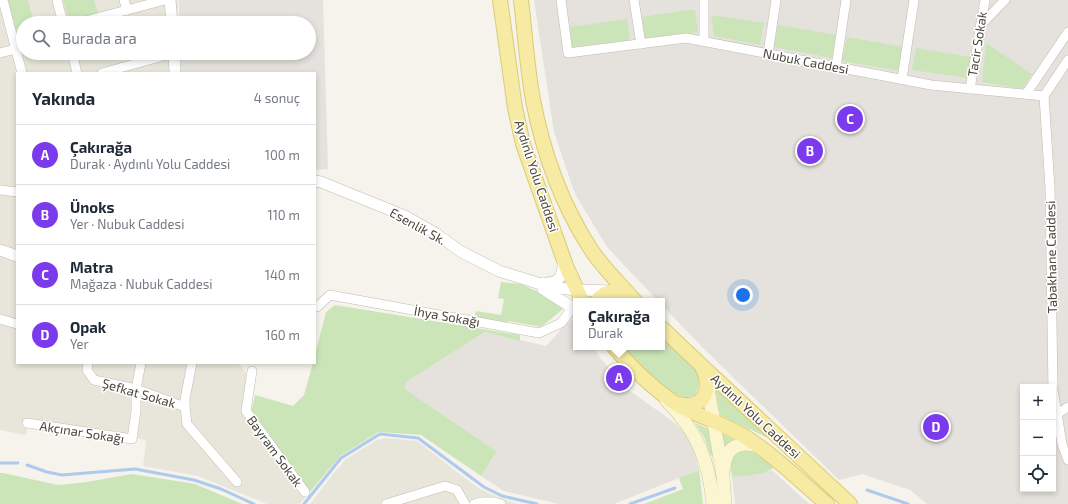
<!DOCTYPE html>
<html lang="tr">
<head>
<meta charset="utf-8">
<style>
	:root { --surface:#fff; --page:#f2f2f3; --text:#1f2937; --muted:#747a83; --line:#e0e1e3; --accent:#7c3aed }
	body { margin:0; font-family:"Exo 2",sans-serif; background:var(--page); color:var(--text) }
	.controls { position:absolute; right:12px; bottom:12px; display:grid; overflow:hidden; border-radius:0px; box-shadow:0 2px 6px #0003 }
	.controls button { width:36px; height:36px; display:grid; place-items:center; padding:0; border:0; border-bottom:1px solid var(--line); background:var(--surface); color:var(--text); font:20px sans-serif }
	.you { position:absolute; left:743px; top:295px; width:14px; height:14px; margin:-10px; border:3px solid #fff; border-radius:50%; background:#1a73e8; box-shadow:0 0 0 6px #1a73e833 }
	.badge { display:grid; place-items:center; width:26px; height:26px; border-radius:50%; background:var(--accent); color:#fff; font-size:13px; font-weight:700 }
	.pin { position:absolute; translate:-50% -50%; border:2px solid #fff; box-shadow:0 1px 4px #0006 }
	.popup { position:absolute; left:573px; top:298px; width:92px; height:52px; box-sizing:border-box; display:grid; place-content:center; border-radius:0px; background:var(--surface); filter:drop-shadow(0 1px 3px #0005); font-size:13px; white-space:nowrap; color:var(--muted) }
	.popup b { font-size:15px; color:var(--text) }
	.popup::after { content:''; position:absolute; left:50%; top:100%; margin-left:-8px; border:8px solid transparent; border-top-color:var(--surface) }
	.list { margin:0; padding:0; list-style:none }
	h2 { display:flex; justify-content:space-between; align-items:center; height:52px; margin:0; padding:0 16px; font-size:17px }
	h2 small { font-size:13px; font-weight:400; color:var(--muted) }
	.list li { display:grid; grid-template-columns:26px 1fr auto; gap:12px; align-items:center; box-sizing:border-box; height:60px; padding:0 16px; border-top:1px solid var(--line) }
	.list b { display:block; font-size:15px; white-space:nowrap }
	.list p { margin:0; font-size:13px; white-space:nowrap; color:var(--muted) }
	.list em { font-size:13px; font-style:normal; color:var(--muted) }
	.icon { flex:none; width:22px; height:22px; fill:none; stroke:currentColor; stroke-width:2; stroke-linecap:round; stroke-linejoin:round }
	.map { position:relative; flex:none; width:1068px; height:504px; overflow:hidden }
	.search { position:absolute; background:var(--surface); box-shadow:0 2px 6px #0003; left:16px; top:16px; width:300px; height:44px; display:flex; align-items:center; gap:10px; box-sizing:border-box; padding:0 14px; border-radius:22px; color:var(--muted); font-size:15px }
	.panel { position:absolute; background:var(--surface); box-shadow:0 2px 6px #0003; left:16px; top:72px; width:300px; height:292px; border-radius:0px }
	.map>svg:first-child { display:block }
</style>
</head>
<body>
<div class="map">
<svg width="1068" height="504" viewBox="0 0 1068 504">
	<rect width="100%" height="100%" fill="#f5f3ec"/>
	<g fill="#e8e6db">
		<polygon points="0,0 178,0 178,23 23,23 23,53 178,53 178,73 17,73 17,363 238,363 247,374 243,413 305,498 300,504 267,504 198,476 143,466 146,440 29,420 26,435 0,430"/>
		<polygon points="386,438 417,441 462,476 480,489 500,498 518,504 310,504 333,474 346,459 377,440"/>
	</g>
	<g fill="#e5e2dd" fill-rule="evenodd">
		<polygon points="179,0 323,0 328,169 315,170 315,73 181,73 180,53 309,53 309,23 179,23"/>
		<path d="M534,0H1068V504H927L910,490L862,474L839,480L703,348L662,305V301H658L607,247L575,194L554,132ZM1023,387H1053V489H1023Z"/>
		<polygon points="574,319 576,322 576,347 593,347 601,359 626,388 675,423 686,434 695,452 699,470 614,504 559,504 504,491 481,476 497,453 405,389 406,382 485,332 546,346 567,323"/>
		<polygon points="772,470 809,504 735,504 732,477 759,473"/>
	</g>
	<g fill="#cbe5b9">
		<polygon points="7,0 28,0 34,23 23,23 23,42 18,43"/>
		<polygon points="63,0 94,0 98,13 69,21"/>
		<polygon points="687,10 695,10 698,32 645,39 642,17"/>
		<polygon points="711,15 764,23 760,45 714,36"/>
		<polygon points="627,19 630,40 572,47 570,27"/>
		<polygon points="778,25 836,35 832,58 774,47"/>
		<polygon points="847,37 904,47 900,71 842,61"/>
		<polygon points="986,43 1032,74 1022,89 982,82"/>
		<polygon points="916,48 971,57 967,78 912,70"/>
		<polygon points="501,282 521,284 564,304 562,310 541,327 508,321 505,324 474,318 476,311 501,315 504,299 498,298"/>
		<polygon points="335,305 520,335 520,341 485,332 406,382 405,389 497,452 481,476 421,435 379,432 340,456 310,492 307,491 251,413 255,395 293,406 304,395 313,363 315,363 315,355 326,312"/>
		<path d="M662,339L697,371C700,379 699,388 695,395L686,398C663,391 639,365 624,347H662Z"/>
		<polygon points="717,388 771,438 770,439 720,415 715,390"/>
		<polygon points="695,423 709,429 714,456 710,455 705,439"/>
		<polygon points="722,434 736,441 724,450"/>
		<path d="M745,449L749,450L775,466C766,476 745,475 732,477L729,458L732,455Z"/>
		<polygon points="699,470 703,504 644,504 683,489 679,478"/>
		<polygon points="0,473 3,473 58,485 87,482 132,474 195,484 242,504 0,504"/>
	</g>
	<polygon fill="#e4e3e0" points="1068,85 1068,295 1062,306 1057,102"/>
	<g fill="none" stroke-linecap="round" stroke-linejoin="round">
		<g stroke="#aecaec" stroke-width="3">
			<polyline points="0,463 18,463"/>
			<polyline points="27,465 47,472 62,475 135,469 194,480 221,489 254,504"/>
			<polyline points="867,490 908,504"/>
			<polyline points="304,504 341,458 380,434 418,438 484,487 502,496 537,504"/>
			<polyline points="630,504 675,488"/>
		</g>
		<defs>
			<g id="minor">
				<polyline points="3,0 22,73"/>
				<polyline points="57,0 63,23"/>
				<polyline points="124,0 127,10"/>
				<polyline points="561,0 568,53 686,38 931,85 1044,96"/>
				<polyline points="634,0 641,44"/>
				<polyline points="704,0 704,41"/>
				<polyline points="78,23 165,0"/>
				<polyline points="980,26 1005,0"/>
				<polyline points="0,53 16,49"/>
				<polyline points="72,53 77,73"/>
				<polyline points="768,54 776,0"/>
				<polyline points="1068,60 1044,96 1050,188 1053,390 1062,444 1068,460"/>
				<polyline points="836,67 846,0"/>
				<polyline points="102,73 174,53"/>
				<polyline points="902,79 914,0"/>
				<polyline points="970,89 985,0"/>
				<polyline points="1026,94 1068,32"/>
				<polyline points="0,190 17,192"/>
				<polyline points="317,307 330,295 539,333 561,323 573,307"/>
				<polyline points="0,319 17,324"/>
				<polyline points="88,363 87,370 94,380 136,389 185,407 187,424 237,482"/>
				<polyline points="252,371 246,411 305,492"/>
				<polyline points="185,407 185,399 192,363"/>
				<polyline points="1057,414 1068,407"/>
				<polyline points="27,423 132,439 136,411 136,389 141,363"/>
				<polyline points="386,504 445,486 457,490 465,504"/>
				<path d="M474,504C483,501 492,501 501,504"/>
			</g>
			<g id="tertiary">
				<polyline points="170,0 172,23"/>
				<polyline points="174,53 175,73"/>
				<polyline points="315,181 321,182 405,216 435,233 460,251 499,271 550,287 577,290 612,291"/>
				<polyline points="0,250 17,256"/>
				<path d="M543,283C559,284 564,276 563,260"/>
				<polyline points="543,289 576,310"/>
			</g>
			<g id="secondary">
				<polyline points="707,383 723,476 725,504"/>
				<path d="M666,400C697,431 709,460 713,504"/>
				<path d="M724,468C725,447 740,440 759,446"/>
			</g>
			<g id="primary">
				<polyline points="500,0 515,108 523,144 566,266 582,301"/>
				<path d="M521,0C525,33 527,67 533,100C543,152 561,203 590,248C602,267 620,284 635,301"/>
				<path d="M597,301C606,289 619,290 631,298"/>
				<polyline points="662,328 701,365 850,504"/>
				<path d="M614,347C632,368 652,388 675,403C697,416 722,423 744,436C774,455 800,481 827,504"/>
				<path d="M679,404C705,411 713,386 702,367"/>
			</g>
		</defs>
		<use href="#minor" stroke="#c0bcaf" stroke-width="10"/>
		<use href="#tertiary" stroke="#c0bcaf" stroke-width="12"/>
		<use href="#secondary" stroke="#d1ca9f" stroke-width="14"/>
		<use href="#primary" stroke="#dccb73" stroke-width="16"/>
		<use href="#minor" stroke="#fff" stroke-width="9"/>
		<use href="#tertiary" stroke="#fff" stroke-width="11"/>
		<use href="#secondary" stroke="#fbf6d0" stroke-width="13"/>
		<use href="#primary" stroke="#f7eaa3" stroke-width="14"/>
	</g>
	<g text-anchor="middle" stroke-width="3" stroke-linejoin="round" paint-order="stroke">
		<g font-size="13" fill="#49453a" stroke="#fff">
			<text transform="translate(977 44) rotate(-81)" y="5">Tacir Sokak</text>
			<text transform="translate(806 61) rotate(11)" y="5">Nubuk Caddesi</text>
			<text transform="translate(537 176) rotate(72)" y="5">Aydınlı Yolu Caddesi</text>
			<text transform="translate(418 226) rotate(29)" y="5">Esenlik Sk.</text>
			<text transform="translate(1051 257) rotate(-91)" y="5">Tabakhane Caddesi</text>
			<text transform="translate(447 316) rotate(10)" y="5">İhya Sokağı</text>
			<text transform="translate(139 393) rotate(16)" y="5">Şefkat Sokak</text>
			<text transform="translate(756 416) rotate(43)" y="5">Aydınlı Yolu Caddesi</text>
			<text transform="translate(82 432) rotate(9)" y="5">Akçınar Sokağı</text>
			<text transform="translate(275 451) rotate(54)" y="5">Bayram Sokak</text>
		</g>
	</g>
</svg>
<div class="controls">
<button>+</button>
<button>−</button>
<button><svg class="icon" aria-label="locate" viewBox="0 0 24 24"><circle cx="12" cy="12" r="6"/><path d="M12 2v4M12 18v4M2 12h4M18 12h4"/></svg></button>
</div>
<div class="you"></div>
<div class="pin badge" style="left:619px;top:378px">A</div>
<div class="popup"><b>Çakırağa</b>Durak</div>
<div class="pin badge" style="left:810px;top:151px">B</div>
<div class="pin badge" style="left:850px;top:119px">C</div>
<div class="pin badge" style="left:936px;top:427px">D</div>
<div class="search"><svg class="icon" aria-label="search" viewBox="0 0 24 24"><circle cx="10" cy="10" r="6"/><path d="M15 15l6 6"/></svg>Burada ara</div>
<section class="panel">
<h2>Yakında<small>4 sonuç</small></h2>
<ul class="list">
<li><span class="badge">A</span><div><b>Çakırağa</b><p>Durak · Aydınlı Yolu Caddesi</p></div><em>100 m</em></li>
<li><span class="badge">B</span><div><b>Ünoks</b><p>Yer · Nubuk Caddesi</p></div><em>110 m</em></li>
<li><span class="badge">C</span><div><b>Matra</b><p>Mağaza · Nubuk Caddesi</p></div><em>140 m</em></li>
<li><span class="badge">D</span><div><b>Opak</b><p>Yer</p></div><em>160 m</em></li>
</ul>
</section>
</div>
</body>
</html>
